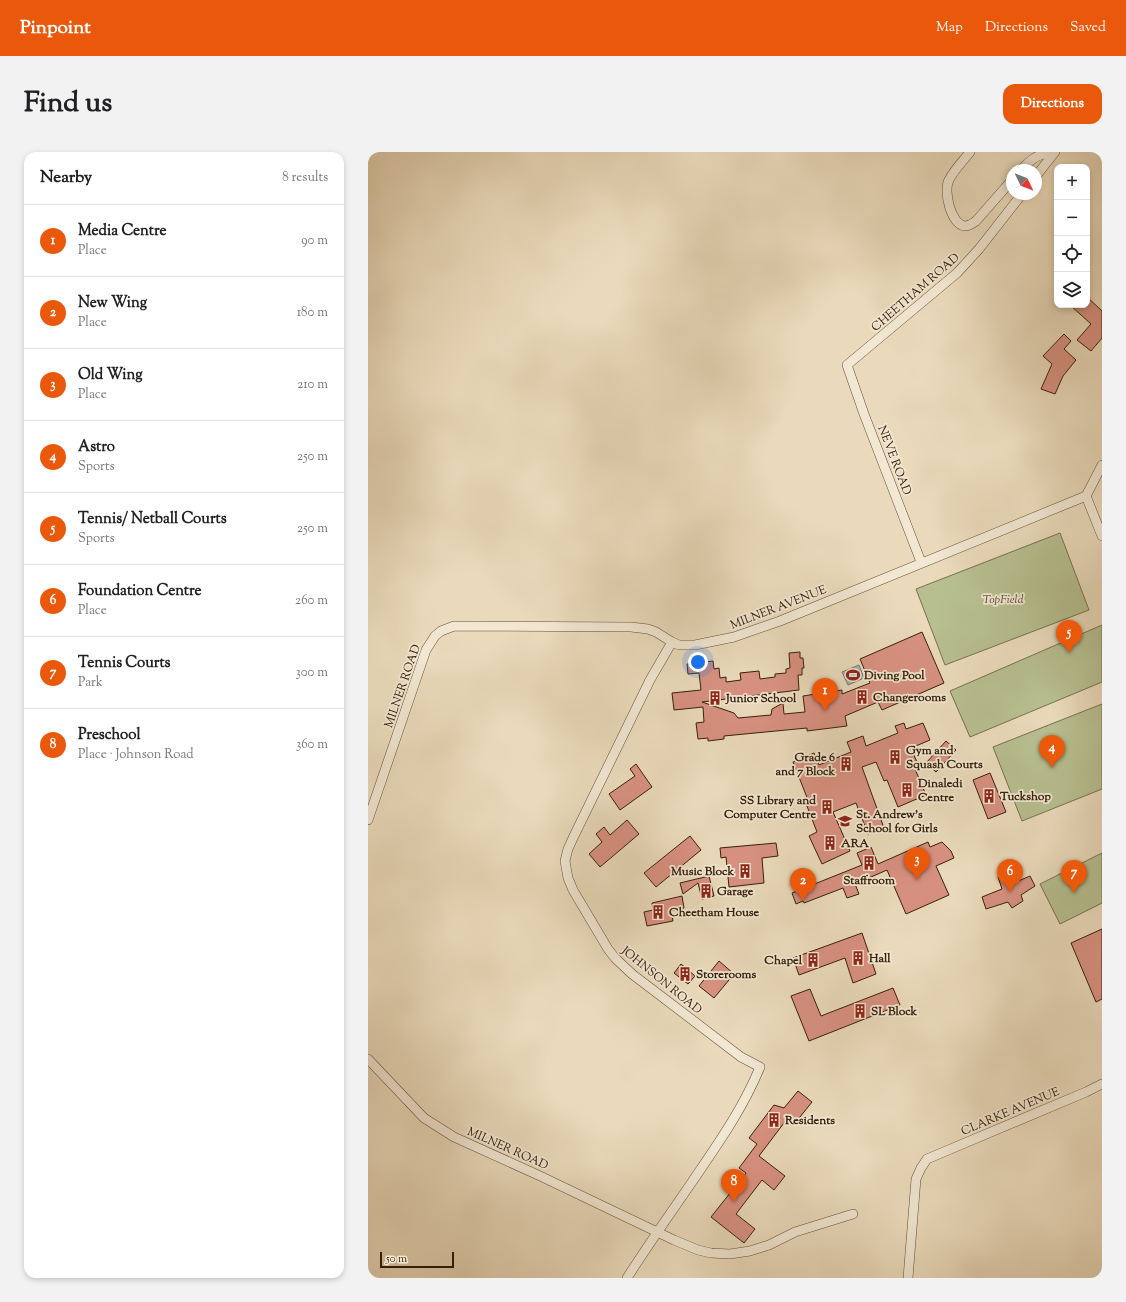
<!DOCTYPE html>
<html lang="en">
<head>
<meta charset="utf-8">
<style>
	:root { --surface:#fff; --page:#f2f2f2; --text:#202124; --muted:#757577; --line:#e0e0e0; --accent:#ea580c }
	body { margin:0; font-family:"Sorts Mill Goudy",serif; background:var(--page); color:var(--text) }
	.controls { position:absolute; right:12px; top:12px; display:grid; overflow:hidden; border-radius:8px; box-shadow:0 2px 6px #0003 }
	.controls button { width:36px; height:36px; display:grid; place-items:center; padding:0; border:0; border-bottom:1px solid var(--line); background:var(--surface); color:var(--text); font:20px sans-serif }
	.compass { position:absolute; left:638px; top:12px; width:36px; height:36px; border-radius:50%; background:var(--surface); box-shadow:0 2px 6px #0003; rotate:133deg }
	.scale { position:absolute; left:12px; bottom:10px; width:74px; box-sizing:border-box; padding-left:4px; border:2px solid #37200a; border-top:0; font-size:11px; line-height:14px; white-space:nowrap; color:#37200a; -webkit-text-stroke:3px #f1e7d3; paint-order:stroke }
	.you { position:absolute; left:330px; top:510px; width:14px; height:14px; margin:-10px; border:3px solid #fff; border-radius:50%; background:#1a73e8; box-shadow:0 0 0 6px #1a73e833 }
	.badge { display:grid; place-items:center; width:26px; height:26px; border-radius:50%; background:var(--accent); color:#fff; font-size:13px; font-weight:700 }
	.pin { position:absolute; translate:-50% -33px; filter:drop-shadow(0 1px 2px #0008) }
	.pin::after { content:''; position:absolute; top:21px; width:14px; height:12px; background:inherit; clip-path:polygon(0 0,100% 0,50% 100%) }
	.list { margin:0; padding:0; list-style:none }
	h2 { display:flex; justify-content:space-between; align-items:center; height:52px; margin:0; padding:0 16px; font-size:17px }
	h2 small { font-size:13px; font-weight:400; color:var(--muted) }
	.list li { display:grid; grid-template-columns:26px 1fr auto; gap:12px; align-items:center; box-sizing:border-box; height:72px; padding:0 16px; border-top:1px solid var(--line) }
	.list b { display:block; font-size:15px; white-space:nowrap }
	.list p { margin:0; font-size:13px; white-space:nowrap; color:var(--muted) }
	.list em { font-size:13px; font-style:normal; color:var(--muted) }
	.icon { flex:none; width:22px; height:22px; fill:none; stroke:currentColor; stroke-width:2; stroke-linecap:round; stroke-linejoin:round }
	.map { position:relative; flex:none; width:734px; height:1126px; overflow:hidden; border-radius:12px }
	header { display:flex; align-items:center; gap:24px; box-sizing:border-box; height:56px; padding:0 20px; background:var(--accent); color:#fff }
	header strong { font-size:19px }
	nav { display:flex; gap:22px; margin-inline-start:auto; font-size:14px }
	.intro { display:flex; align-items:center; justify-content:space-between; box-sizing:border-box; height:96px; padding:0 24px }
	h1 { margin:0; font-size:28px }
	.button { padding:10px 18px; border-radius:12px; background:var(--accent); color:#fff; font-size:14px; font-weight:700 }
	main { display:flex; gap:24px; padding:0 24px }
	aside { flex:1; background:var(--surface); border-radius:12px; box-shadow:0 2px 6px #0003 }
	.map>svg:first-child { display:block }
</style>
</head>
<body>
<header>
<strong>Pinpoint</strong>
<nav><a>Map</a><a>Directions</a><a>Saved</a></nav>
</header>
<div class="intro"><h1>Find us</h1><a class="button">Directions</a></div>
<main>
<aside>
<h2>Nearby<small>8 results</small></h2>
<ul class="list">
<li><span class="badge">1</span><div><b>Media Centre</b><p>Place</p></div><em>90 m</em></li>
<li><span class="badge">2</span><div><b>New Wing</b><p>Place</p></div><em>180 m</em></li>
<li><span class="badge">3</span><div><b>Old Wing</b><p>Place</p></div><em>210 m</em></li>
<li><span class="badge">4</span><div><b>Astro</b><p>Sports</p></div><em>250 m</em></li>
<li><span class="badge">5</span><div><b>Tennis/ Netball Courts</b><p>Sports</p></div><em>250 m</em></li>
<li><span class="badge">6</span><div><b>Foundation Centre</b><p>Place</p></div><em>260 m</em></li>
<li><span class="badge">7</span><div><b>Tennis Courts</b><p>Park</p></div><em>300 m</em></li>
<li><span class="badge">8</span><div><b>Preschool</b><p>Place · Johnson Road</p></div><em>360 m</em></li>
</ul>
</aside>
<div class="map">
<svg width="734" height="1126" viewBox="0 0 734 1126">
	<rect width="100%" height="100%" fill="#eadabb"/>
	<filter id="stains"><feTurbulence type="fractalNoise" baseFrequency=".005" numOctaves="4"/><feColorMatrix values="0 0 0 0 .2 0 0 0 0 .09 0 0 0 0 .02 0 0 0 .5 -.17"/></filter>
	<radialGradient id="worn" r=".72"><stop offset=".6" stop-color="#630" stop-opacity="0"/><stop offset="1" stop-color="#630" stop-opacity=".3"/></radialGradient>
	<g fill="#b7bf90" stroke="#77704d">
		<polygon points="692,381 721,458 577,513 548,437"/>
		<polygon points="734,473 734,530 602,585 582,539"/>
		<polygon points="734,552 734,637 654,669 625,595"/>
		<polygon points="734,701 734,751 692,772 672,732"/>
	</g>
	<polygon fill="#9eb7bc" stroke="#757b75" points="491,513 496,526 480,533 474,520"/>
	<g fill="#d89181" stroke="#37200a">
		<polygon points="719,145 734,159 734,186 723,199 709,188 723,172 702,153 719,153"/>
		<polygon points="696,182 703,189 696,197 708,208 695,224 687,242 673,237 684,212 675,204"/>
		<polygon points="554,480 576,531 514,558 510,550 477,564 479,574 439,579 439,576 356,584 356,587 340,589 340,586 330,587 328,571 336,570 335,555 306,558 304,541 333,538 331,521 320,522 319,512 345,509 346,517 351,516 352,526 358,525 358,530 373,528 372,521 391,519 392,527 407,525 407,522 418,521 418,517 422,516 421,501 432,500 432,506 435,506 436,516 434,516 434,523 430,523 431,538 334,550 366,561 370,566 403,563 404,557 415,551 416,562 437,560 435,544 474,538 474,542 502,531 492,507"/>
		<polygon points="536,571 538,577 555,571 562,588 543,596 551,615 547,617 558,643 530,655 519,628 516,629 508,610 494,615 516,676 500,682 488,651 465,660 482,699 454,712 441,684 449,680 437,649 440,648 425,610 446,601 451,613 483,600 479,590 495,584 498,594 530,581 527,574"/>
		<polygon points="578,589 588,598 568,620 558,611"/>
		<polygon points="268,612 284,635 252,658 241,642 267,624 262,617"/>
		<polygon points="622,621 638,660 620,667 605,628"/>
		<polygon points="259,668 271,682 232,715 221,702 234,690 228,682 236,675 242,683"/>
		<polygon points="322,684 333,698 288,735 276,721"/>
		<polygon points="560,690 562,695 574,690 583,699 586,706 568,714 581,743 538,762 519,718 487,732 491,742 479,746 475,736 436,751 435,749 428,752 424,741 494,713 489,701 503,695 510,712"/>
		<polygon points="408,691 410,704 394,706 396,731 361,735 358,705 353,706 352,696"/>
		<polygon points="640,720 648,730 662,724 667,734 653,743 655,749 644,756 640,750 618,757 614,745 634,737 630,725"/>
		<polygon points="341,724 346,744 334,747 330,731 315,742 312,731"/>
		<polygon points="314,744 316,756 303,759 305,769 279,774 276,760 285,758 284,751"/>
		<polygon points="734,777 734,847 728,850 703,791"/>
		<polygon points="494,781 508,822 485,831 477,806 431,823 425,806"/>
		<polygon points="351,809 366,822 346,846 331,834"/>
		<polygon points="313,812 327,824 320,832 306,821"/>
		<polygon points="525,836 532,853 441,889 423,844 442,837 453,864"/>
		<polygon points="430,939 444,950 428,970 419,967 391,1004 417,1024 406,1038 394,1028 368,1062 387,1077 376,1091 343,1065 378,1021 371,1016 389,992 381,986 406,953 416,956"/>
	</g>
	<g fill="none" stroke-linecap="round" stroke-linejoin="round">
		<defs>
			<g id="street">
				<path d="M602,0C596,8 585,19 581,28C575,39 583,73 597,74C602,74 605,71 608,69L644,28"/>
				<path d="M653,18C664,6 670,2 686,0"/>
				<polyline points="668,24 687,0"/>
				<polyline points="718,344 734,384"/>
				<polyline points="718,344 734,313"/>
				<polyline points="553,410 496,262 479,213 589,121 611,97 654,42"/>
				<polyline points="0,668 58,498 67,484 73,479 86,474 263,475 280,477 288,480 304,490 311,493 327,493 366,485 412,469 718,344"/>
				<polyline points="0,907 56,966 86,985 170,1023 306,1088 330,1098 343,1101 362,1102 382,1099 401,1093 427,1080 485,1062"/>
				<path d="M259,1126C280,1093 302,1062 324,1030C349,993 375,957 392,915L373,905L264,822L247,806L240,797L205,738L200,726L197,709L200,697L205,686L282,528L304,490"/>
				<polyline points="540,1126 548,1027 553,1016 559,1007 718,940 734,932"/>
			</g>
		</defs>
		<use href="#street" stroke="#644e36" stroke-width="10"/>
		<use href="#street" stroke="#f1e7d3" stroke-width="9"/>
	</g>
	<defs>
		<symbol id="stadium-bare" viewBox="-9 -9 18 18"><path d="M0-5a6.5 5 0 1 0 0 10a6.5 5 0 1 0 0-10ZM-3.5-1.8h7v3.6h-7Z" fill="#8f2418" stroke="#f1e7d3" stroke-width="2.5" paint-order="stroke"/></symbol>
		<symbol id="building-bare" viewBox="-9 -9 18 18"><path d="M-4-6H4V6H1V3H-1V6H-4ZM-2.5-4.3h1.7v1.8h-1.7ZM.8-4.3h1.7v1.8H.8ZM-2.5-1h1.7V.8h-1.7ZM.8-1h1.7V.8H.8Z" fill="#8f2418" stroke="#f1e7d3" stroke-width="2.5" paint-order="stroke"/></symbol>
		<symbol id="school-bare" viewBox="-9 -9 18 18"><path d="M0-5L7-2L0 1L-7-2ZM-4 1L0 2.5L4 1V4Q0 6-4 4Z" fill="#8f2418" stroke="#f1e7d3" stroke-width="2.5" paint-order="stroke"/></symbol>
	</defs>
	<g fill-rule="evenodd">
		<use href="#stadium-bare" x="475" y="513" width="20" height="20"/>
		<use href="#building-bare" x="484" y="535" width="20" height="20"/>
		<use href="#building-bare" x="337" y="536" width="20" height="20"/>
		<use href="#building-bare" x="517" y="595" width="20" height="20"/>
		<use href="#building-bare" x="468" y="602" width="20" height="20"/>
		<use href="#building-bare" x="529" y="628" width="20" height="20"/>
		<use href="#building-bare" x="611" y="634" width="20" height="20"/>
		<use href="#building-bare" x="449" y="645" width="20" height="20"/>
		<use href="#school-bare" x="467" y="659" width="20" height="20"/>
		<use href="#building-bare" x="452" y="681" width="20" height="20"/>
		<use href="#building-bare" x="491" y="701" width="20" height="20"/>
		<use href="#building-bare" x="367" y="709" width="20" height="20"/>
		<use href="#building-bare" x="328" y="729" width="20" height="20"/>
		<use href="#building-bare" x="280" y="750" width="20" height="20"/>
		<use href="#building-bare" x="480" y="796" width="20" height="20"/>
		<use href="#building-bare" x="435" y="798" width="20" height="20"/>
		<use href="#building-bare" x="307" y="812" width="20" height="20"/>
		<use href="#building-bare" x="482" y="849" width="20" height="20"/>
		<use href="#building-bare" x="396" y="958" width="20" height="20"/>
	</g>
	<g text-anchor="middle" stroke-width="3.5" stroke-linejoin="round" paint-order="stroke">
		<g font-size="12" fill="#37200a" stroke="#f1e7d3">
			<text transform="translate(547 140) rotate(-41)" y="4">CHEETHAM ROAD</text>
			<text transform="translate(527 308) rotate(69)" y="4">NEVE ROAD</text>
			<text transform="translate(410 455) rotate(-21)" y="4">MILNER AVENUE</text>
			<text transform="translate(34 534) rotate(-71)" y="4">MILNER ROAD</text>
			<text transform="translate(294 828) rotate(39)" y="4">JOHNSON ROAD</text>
			<text transform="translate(642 959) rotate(-23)" y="4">CLARKE AVENUE</text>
			<text transform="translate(140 996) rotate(24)" y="4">MILNER ROAD</text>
		</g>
		<g font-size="12" font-style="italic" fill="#57482c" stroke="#f1e7d3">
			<text x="635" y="451">TopField</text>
		</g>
		<g font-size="12" font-weight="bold" fill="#37200a" stroke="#f1e7d3" text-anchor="start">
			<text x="496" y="527">Diving Pool</text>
			<text x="505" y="549">Changerooms</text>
			<text x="358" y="550">Junior School</text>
			<text x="538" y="602">Gym and<tspan x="538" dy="14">Squash Courts</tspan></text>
			<text x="467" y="609" text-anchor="end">Grade 6<tspan x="467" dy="14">and 7 Block</tspan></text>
			<text x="550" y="635">Dinaledi<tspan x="550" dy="14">Centre</tspan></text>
			<text x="632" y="648">Tuckshop</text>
			<text x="448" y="652" text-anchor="end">SS Library and<tspan x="448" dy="14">Computer Centre</tspan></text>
			<text x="488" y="666">St. Andrew's<tspan x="488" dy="14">School for Girls</tspan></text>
			<text x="473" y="695">ARA</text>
			<text x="366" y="723" text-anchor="end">Music Block</text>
			<text x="501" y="732" text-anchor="middle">Staffroom</text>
			<text x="349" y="743">Garage</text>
			<text x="301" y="764">Cheetham House</text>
			<text x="501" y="810">Hall</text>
			<text x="434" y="812" text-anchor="end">Chapel</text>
			<text x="328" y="826">Storerooms</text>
			<text x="503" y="863">SL Block</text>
			<text x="417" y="972">Residents</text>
		</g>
	</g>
	<rect width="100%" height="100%" filter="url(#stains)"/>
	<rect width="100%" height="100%" fill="url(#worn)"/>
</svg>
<div class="controls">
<button>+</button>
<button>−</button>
<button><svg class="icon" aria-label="locate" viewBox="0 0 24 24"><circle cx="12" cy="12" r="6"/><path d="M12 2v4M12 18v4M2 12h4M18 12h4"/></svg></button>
<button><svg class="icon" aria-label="layers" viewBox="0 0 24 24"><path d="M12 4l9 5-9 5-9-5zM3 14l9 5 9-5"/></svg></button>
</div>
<svg class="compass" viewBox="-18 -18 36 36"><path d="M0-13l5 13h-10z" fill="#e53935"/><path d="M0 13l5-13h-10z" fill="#757577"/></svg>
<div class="scale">50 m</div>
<div class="you"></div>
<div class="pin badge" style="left:457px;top:559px">1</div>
<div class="pin badge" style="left:435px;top:749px">2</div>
<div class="pin badge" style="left:549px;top:728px">3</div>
<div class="pin badge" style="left:684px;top:616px">4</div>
<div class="pin badge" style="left:701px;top:501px">5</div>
<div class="pin badge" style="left:642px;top:740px">6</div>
<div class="pin badge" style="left:706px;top:741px">7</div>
<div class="pin badge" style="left:366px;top:1050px">8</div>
</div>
</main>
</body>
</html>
